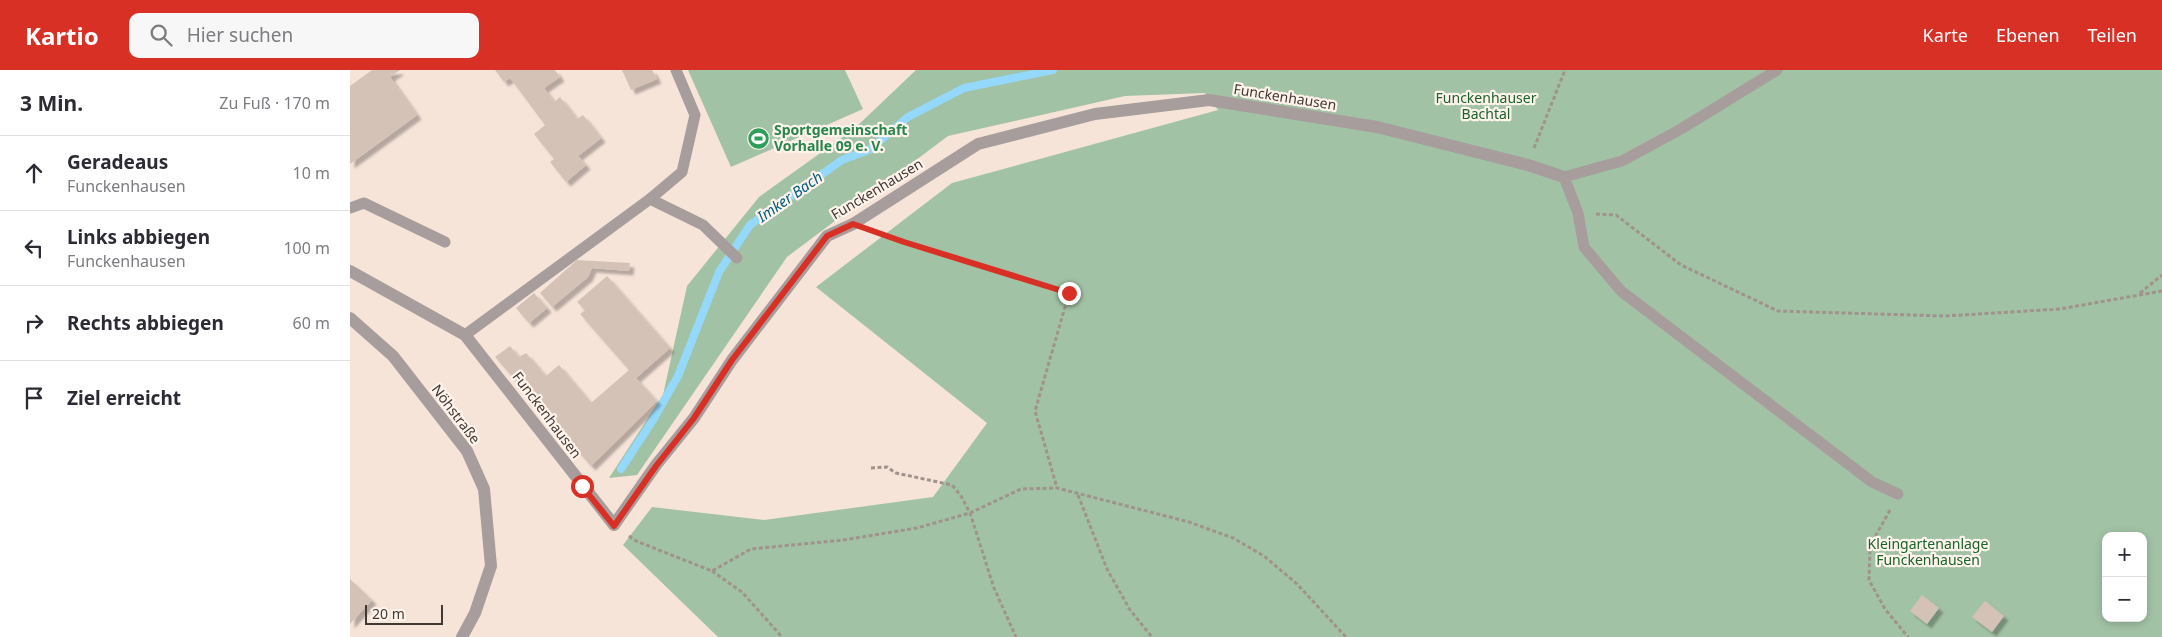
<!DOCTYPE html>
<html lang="de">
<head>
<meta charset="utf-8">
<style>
	:root { --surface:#fff; --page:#f7f7f7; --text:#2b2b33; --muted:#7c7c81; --line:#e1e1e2; --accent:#d93025 }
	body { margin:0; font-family:"Noto Sans",sans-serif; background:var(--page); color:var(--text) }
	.controls { position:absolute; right:15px; bottom:15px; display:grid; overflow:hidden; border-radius:10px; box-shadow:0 2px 8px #0003 }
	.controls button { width:45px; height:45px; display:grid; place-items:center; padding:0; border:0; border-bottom:1px solid var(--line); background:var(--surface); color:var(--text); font:25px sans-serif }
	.scale { position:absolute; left:15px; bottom:12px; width:78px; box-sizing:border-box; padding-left:5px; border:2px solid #403934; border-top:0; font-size:14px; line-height:18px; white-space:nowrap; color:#403934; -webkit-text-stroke:4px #fff3ec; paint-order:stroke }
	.stop { position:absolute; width:15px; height:15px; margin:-11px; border:4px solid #d93025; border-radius:50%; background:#fff }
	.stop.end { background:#d93025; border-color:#fff; box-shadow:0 1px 5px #0008 }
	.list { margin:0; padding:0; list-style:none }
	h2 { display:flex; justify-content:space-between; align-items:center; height:65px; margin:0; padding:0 20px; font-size:21px }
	h2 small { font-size:16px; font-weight:400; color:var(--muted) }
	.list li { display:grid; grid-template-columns:32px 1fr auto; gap:15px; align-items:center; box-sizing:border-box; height:75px; padding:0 20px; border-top:1px solid var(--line) }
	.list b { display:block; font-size:19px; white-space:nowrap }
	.list p { margin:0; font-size:16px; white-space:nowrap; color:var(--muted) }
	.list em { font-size:16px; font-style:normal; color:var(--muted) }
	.icon { flex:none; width:28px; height:28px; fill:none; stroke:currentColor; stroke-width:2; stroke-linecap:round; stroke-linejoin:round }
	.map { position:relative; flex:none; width:1812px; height:567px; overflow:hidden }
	header { display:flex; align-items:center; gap:30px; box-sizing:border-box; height:70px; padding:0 25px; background:var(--accent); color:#fff }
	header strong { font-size:24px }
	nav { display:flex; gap:28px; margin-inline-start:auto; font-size:18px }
	.search { width:350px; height:45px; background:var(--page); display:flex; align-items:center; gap:12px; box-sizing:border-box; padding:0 18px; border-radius:10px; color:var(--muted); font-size:19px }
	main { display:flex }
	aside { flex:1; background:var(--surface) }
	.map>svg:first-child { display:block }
</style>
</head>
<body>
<header>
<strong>Kartio</strong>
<div class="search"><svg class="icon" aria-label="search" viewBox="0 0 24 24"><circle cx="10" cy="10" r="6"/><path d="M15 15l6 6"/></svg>Hier suchen</div>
<nav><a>Karte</a><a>Ebenen</a><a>Teilen</a></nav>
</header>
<main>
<aside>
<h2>3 Min.<small>Zu Fuß · 170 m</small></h2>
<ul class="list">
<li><svg class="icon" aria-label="ahead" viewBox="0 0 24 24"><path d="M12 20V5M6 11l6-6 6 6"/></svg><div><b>Geradeaus</b><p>Funckenhausen</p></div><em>10 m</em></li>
<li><svg class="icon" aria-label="left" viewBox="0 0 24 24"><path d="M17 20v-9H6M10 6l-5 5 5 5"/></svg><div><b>Links abbiegen</b><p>Funckenhausen</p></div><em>100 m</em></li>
<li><svg class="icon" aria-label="right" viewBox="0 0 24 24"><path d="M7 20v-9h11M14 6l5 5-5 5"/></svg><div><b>Rechts abbiegen</b></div><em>60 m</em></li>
<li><svg class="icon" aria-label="arrive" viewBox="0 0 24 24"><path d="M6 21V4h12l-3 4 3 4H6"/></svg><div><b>Ziel erreicht</b></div></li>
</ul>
</aside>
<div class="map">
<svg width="1812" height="567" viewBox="0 0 1812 567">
	<defs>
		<filter id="shadow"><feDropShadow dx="4.5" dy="4.5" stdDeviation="1" flood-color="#0004"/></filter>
	</defs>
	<rect width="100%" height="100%" fill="#f7e4d9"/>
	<g fill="#a2c2a5" fill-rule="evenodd">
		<polygon points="338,0 495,0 513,39 381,97"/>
		<path d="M566,0H1812V567H368L273,475L302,437L414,450L583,427L637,353L466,217L602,113L868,40L855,23L775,26L598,66L437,187L287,405L259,408L313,325L337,216L409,127L504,59ZM1756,466H1793V548H1756Z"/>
	</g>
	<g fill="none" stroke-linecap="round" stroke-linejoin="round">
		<polyline stroke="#94d9fc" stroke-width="8" points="271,399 303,350 328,306 369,202 400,155 492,90 519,80 558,47 614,18 703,0"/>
	</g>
	<g fill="#d5c2b7" filter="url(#shadow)">
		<polygon points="22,0 50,0 40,7 67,45 0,94 0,16"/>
		<polygon points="145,0 205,0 210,7 194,18 204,32 210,27 227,49 233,45 251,68 228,86 236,95 216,112 200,92 204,89 184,64 195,55 160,8 154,12"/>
		<polygon points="272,0 302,0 307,9 281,20"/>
		<polygon points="227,190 280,193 279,201 242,198 238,207 202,237 190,223"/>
		<polygon points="257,206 320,278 286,308 307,331 241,396 145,287 160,276 169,287 176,283 196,306 209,295 241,333 279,300 230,244 235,240 227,232"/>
		<polygon points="184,223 197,238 179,253 166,238"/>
		<polygon points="0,509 22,530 0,554"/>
		<polygon points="1572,525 1589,538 1577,554 1560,541"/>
		<polygon points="1635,531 1654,546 1642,562 1622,547"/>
	</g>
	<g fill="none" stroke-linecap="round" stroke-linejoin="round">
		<g stroke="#a0938b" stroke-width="3" stroke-dasharray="4 2.5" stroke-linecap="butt">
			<polyline points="1184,78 1215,0"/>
			<polyline points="1246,144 1266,145 1331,195 1428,241 1595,246 1710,239 1812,221"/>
			<polyline points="527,163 719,223 685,341 707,418"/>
			<polyline points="1790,223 1812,205"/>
			<polyline points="521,398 537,397 546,403 602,415 611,426 620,443 644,518 666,567"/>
			<polyline points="728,425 757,499 780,540 802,567"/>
			<polyline points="1540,440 1520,476 1519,510 1535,539 1558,567"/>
			<polyline points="279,466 286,471 362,501 401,479 493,470 567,458 620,443 671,419 707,418 839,452 883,468 914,486 947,514 996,567"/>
			<polyline points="362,501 392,522 432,567"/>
		</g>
		<g stroke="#a79d9c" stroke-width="11">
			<polyline points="1427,0 1331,59 1272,91 1214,107 1228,143 1234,177 1271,221 1522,412 1548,424"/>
			<polyline points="300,129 332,102 345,45 326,0"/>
			<polyline points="0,138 14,133 95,172"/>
			<polyline points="115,265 300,129 353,155 387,188"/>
		</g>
		<g stroke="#a79d9c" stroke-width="12">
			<polyline points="0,201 115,265 264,455 306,395 344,348 382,290 477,166 503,154 628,74 745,44 859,30 1027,57 1178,95 1214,107"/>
			<polyline points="0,248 43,286 117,381 134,419 141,496 125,543 112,567"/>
		</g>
	</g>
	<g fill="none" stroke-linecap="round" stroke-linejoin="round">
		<polyline stroke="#d93025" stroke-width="6" points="232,416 264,456 306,396 344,348 382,290 477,166 503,154 554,172 719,223"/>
	</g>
	<defs>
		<symbol id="stadium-disc" viewBox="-11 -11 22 22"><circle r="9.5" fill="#2e9e5b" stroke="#fff3ec"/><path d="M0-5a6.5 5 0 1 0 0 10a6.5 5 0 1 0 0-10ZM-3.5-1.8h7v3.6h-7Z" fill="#fff"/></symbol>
	</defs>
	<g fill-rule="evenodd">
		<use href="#stadium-disc" x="396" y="56" width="25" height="25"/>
	</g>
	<g text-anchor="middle" stroke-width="4.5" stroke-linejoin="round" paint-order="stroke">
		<g font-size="14" fill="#403934" stroke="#fff3ec">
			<text transform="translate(935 27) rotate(9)" y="5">Funckenhausen</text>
			<text transform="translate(527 119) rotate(-31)" y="5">Funckenhausen</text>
			<text transform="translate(106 344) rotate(53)" y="5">Nöhstraße</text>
			<text transform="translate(197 345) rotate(53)" y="5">Funckenhausen</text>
		</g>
		<g font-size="14" fill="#18642b" stroke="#fff3ec">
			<text x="1136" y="33">Funckenhauser<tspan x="1136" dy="16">Bachtal</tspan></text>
			<text x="1578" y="479">Kleingartenanlage<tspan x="1578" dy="16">Funckenhausen</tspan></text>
		</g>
		<g font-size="14" font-weight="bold" fill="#27864d" stroke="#fff3ec" text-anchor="start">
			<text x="424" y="65">Sportgemeinschaft<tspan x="424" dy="16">Vorhalle 09 e. V.</tspan></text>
		</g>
		<g font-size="15" font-style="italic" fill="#026081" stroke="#fff3ec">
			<text transform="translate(440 127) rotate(-35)" y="5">Imker Bach</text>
		</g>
	</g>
</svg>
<div class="controls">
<button>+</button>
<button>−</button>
</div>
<div class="scale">20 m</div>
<div class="stop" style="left:232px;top:416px"></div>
<div class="stop end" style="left:719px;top:223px"></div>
</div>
</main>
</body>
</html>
